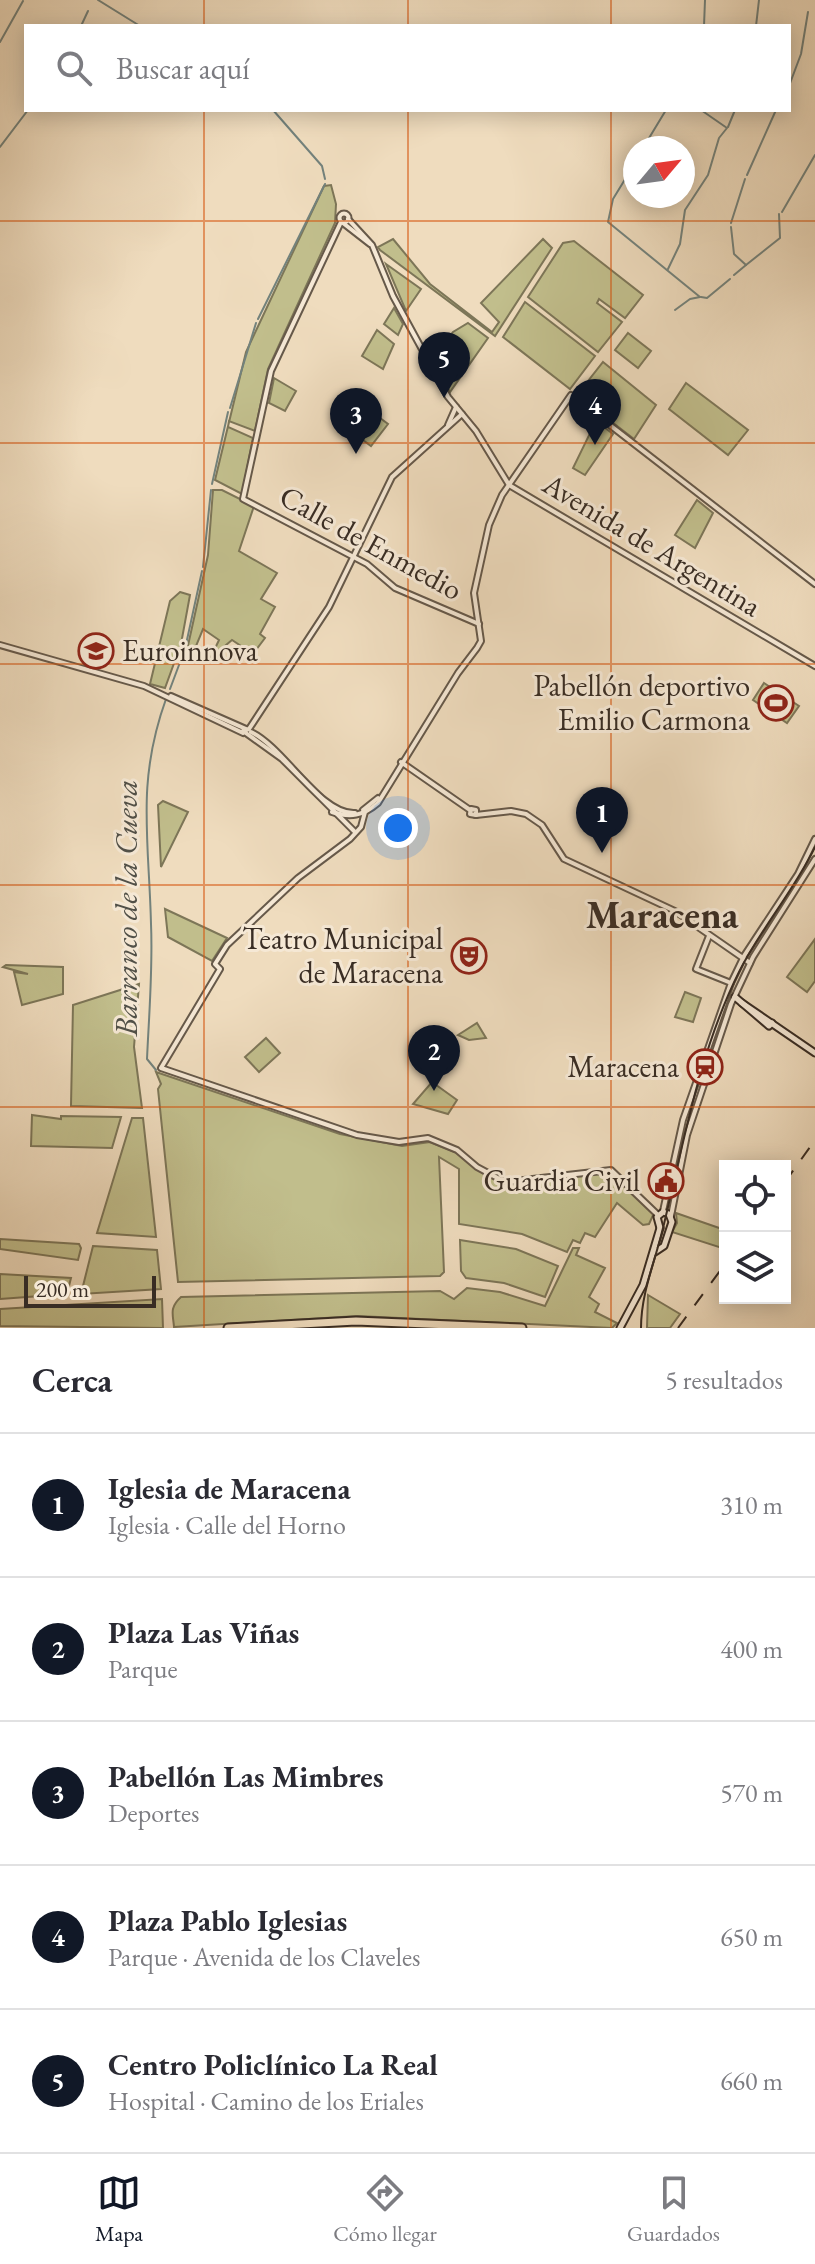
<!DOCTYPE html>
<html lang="es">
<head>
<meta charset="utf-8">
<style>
	:root { --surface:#fff; --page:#f2f2f3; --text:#2b2b33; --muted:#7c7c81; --line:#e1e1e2; --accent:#111827 }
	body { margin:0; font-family:"EB Garamond",serif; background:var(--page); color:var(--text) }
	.controls { position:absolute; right:24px; bottom:24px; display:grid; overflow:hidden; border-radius:0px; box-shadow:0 4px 20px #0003 }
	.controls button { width:72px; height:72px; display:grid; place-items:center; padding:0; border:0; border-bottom:2px solid var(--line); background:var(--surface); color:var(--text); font:40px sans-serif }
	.compass { position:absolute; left:623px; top:136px; width:72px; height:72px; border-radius:50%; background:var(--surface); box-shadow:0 4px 20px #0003; rotate:61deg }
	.scale { position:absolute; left:24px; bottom:20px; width:132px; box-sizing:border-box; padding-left:8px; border:4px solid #392d24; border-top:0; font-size:22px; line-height:28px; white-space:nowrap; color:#392d24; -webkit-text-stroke:6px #f5e8d5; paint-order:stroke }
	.you { position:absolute; left:398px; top:828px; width:28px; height:28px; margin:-20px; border:6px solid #fff; border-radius:50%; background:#1a73e8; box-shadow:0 0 0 12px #1a73e833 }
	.badge { display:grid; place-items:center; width:52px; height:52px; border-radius:50%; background:var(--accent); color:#fff; font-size:26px; font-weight:700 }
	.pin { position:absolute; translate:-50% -66px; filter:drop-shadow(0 2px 4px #0008) }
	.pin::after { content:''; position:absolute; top:42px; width:28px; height:24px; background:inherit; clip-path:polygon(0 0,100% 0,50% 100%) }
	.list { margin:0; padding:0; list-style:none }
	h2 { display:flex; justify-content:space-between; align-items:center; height:104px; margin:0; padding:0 32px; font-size:34px }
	h2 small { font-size:26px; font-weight:400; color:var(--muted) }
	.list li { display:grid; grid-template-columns:52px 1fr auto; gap:24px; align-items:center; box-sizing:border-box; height:144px; padding:0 32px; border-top:2px solid var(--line) }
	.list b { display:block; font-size:30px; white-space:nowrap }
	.list p { margin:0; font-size:26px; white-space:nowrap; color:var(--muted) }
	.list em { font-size:26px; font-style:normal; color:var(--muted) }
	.icon { flex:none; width:44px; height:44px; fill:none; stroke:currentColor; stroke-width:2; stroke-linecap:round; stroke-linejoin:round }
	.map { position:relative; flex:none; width:815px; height:1328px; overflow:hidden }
	.search { position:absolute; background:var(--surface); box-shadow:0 4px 20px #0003; left:24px; right:24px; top:24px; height:88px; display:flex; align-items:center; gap:20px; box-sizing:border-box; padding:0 28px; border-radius:0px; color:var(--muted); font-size:30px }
	.sheet { height:824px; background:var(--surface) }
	nav { display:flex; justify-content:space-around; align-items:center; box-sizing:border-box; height:112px; border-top:2px solid var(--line); background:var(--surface); font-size:22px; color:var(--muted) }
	nav a { display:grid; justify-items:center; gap:4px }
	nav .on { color:var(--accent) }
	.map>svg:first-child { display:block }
</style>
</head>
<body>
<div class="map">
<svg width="815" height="1328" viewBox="0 0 815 1328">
	<rect width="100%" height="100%" fill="#efdcbe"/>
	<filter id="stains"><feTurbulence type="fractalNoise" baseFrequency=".0025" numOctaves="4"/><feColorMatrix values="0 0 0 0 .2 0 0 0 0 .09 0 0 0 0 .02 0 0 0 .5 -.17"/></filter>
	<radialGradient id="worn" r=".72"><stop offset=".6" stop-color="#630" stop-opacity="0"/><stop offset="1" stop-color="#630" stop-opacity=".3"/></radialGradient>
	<g fill="#c1be8c" stroke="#7d7658" stroke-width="2">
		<polygon points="331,185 336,204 335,223 268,369 255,431 229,421 228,427 253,438 242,494 215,480 246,352 324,186"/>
		<polygon points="393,239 430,284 492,332 499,322 481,303 543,239 552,248 495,336 380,250 378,247"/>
		<polygon points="574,241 643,295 625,318 599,299 597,303 622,322 598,352 528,297 563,243"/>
		<polygon points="386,264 421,289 406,311"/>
		<polygon points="525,302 595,356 570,389 503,337"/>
		<polygon points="394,308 403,324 398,335 384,324"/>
		<polygon points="468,323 488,338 450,392 432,359 453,332"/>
		<polygon points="377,330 394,344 383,369 362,356"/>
		<polygon points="628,333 651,351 638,368 615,350"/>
		<polygon points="603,362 656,405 634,439 577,395"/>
		<polygon points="274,378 296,391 285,411 269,403"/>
		<polygon points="686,383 748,430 728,455 669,409"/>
		<polygon points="376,415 388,424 371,446 359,437"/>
		<polygon points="596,421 613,434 585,475 573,468"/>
		<polygon points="213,490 222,490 254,506 239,551 277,573 261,599 275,607 260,634 265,638 253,654 232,640 219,651 214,661 210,659 219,640 203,629 194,651 187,650 208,555"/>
		<polygon points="697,500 713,513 695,548 675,535"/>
		<polygon points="180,592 190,595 181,644 165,688 150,684 170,601"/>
		<polygon points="764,683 799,706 787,723 753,700"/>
		<polygon points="163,801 188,812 161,867 158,805"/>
		<polygon points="165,909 227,938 212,961 168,937"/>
		<polygon points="815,939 815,981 807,992 787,977"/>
		<polygon points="6,965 63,967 63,994 22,1005 14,972 28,974 3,967"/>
		<polygon points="139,984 134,1047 142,1108 71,1106 73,1005"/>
		<polygon points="685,992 701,998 693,1022 675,1017"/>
		<polygon points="477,1023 486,1038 469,1040 458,1035"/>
		<polygon points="266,1038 280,1053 259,1072 245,1057"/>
		<polygon points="156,1072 340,1134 402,1146 430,1142 460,1154 485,1175 504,1183 610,1172 654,1213 649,1224 643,1225 617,1203 595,1237 585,1233 580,1243 573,1240 567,1252 522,1234 459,1224 459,1169 439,1157 444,1272 440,1276 178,1282 158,1089 161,1084"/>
		<polygon points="432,1082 457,1100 448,1114 413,1104"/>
		<polygon points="32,1115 61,1119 61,1116 121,1117 112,1148 31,1146"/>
		<polygon points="132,1118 143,1118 156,1237 97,1233"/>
		<polygon points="676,1213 725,1230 725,1249 672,1232 677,1223"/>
		<polygon points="0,1239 79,1244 81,1248 78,1260 0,1249"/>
		<polygon points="460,1240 516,1249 558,1266 545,1297 504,1283 466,1278 461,1271"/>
		<polygon points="93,1246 157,1250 161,1289 81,1294"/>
		<path d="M573,1248H579L576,1255L605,1268L589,1297L599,1304L595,1312L617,1323L612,1328L358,1316L174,1327C173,1314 169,1308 181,1297L440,1291L454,1299L467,1288L500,1292L545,1306Z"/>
		<polygon points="0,1274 71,1278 67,1294 0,1299"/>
		<polygon points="648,1295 680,1314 670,1328 647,1328"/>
		<polygon points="162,1299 163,1328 0,1326 0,1309"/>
	</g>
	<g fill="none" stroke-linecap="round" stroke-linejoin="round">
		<g stroke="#73827c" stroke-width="2">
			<polyline points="98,0 140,26"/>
			<polyline points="81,26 88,11"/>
			<polyline points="704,26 705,0"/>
			<polyline points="756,26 759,0"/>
			<polyline points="0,42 23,1"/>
			<polyline points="789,86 801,54 808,12"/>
			<polyline points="273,110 322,166 325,179"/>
			<polyline points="728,127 735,110"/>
			<polyline points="0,147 28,110"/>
			<polyline points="643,148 666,110"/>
			<polyline points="635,163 613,199 608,222 700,297 690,299 675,310"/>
			<polyline points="747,175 776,110"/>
			<polyline points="782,212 815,155"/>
			<polyline points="731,223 745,179"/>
			<polyline points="731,227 734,254 746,265 734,275"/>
			<polyline points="746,265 780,238 779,214"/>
			<polyline points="668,269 680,244 685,210 708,175 719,138 727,128 701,110"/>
			<polyline points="701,297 707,298 730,279"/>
			<polyline points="258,319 325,184"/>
			<polyline points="230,408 256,323"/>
			<polyline points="212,484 228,412"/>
			<polyline points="203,567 211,490"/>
			<polyline points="170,689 185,649 202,571"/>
			<path d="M156,1070L147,1059C149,1014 153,968 151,924C149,839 136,782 166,699"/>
		</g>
		<defs>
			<g id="tertiary">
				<circle cx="344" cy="218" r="4.5"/>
				<polyline points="348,219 372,245 393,296 448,397 476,431 509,485 815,666"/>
				<polyline points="341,222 271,371 243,499 367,564 395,588 479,624"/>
				<polyline points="343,223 370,244"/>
				<polyline points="448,425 456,407"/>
				<polyline points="0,645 144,686 243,733"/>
				<polyline points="171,696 246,729"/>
				<path d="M251,732C285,748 320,815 355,813"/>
				<polyline points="401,762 470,810"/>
				<polygon points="471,809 476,810 476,815 470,814"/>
				<polyline points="363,810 378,798"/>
				<path d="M332,812C350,818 363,816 378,803L458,673L477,648L481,641L474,593L489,525L502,495L571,395L815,584"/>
				<polyline points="365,812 361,827 350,839 298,878 227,945 215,964 220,969 161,1068 357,1135 399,1142 428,1138 457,1150 477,1167 505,1182 611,1170 658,1215"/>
				<polyline points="476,815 511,811 526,814 542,825 564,859 675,911 750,963"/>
				<polyline points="354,831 282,759 243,731 249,729 329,607 392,477 462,414"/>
				<polyline points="709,936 696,969 731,983"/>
				<polyline points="663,1211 683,1120 731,983 744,956 798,874 815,839"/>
				<polyline points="671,1216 687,1135 731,1004 753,957 815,859"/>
			</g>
			<g id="secondary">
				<polyline points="735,997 769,1026 772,1023"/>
				<polyline points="742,1003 815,1053"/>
				<polyline points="655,1252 664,1246 672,1222 669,1214 663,1212 657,1217 660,1228"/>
				<polyline points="620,1328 643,1285 660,1228"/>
			</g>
			<polyline id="motorway" points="228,1328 356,1321 522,1328"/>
		</defs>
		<use href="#tertiary" stroke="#66594a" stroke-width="8"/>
		<use href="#secondary" stroke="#392d24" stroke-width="9"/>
		<use href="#motorway" stroke="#392d24" stroke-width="11"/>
		<use href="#tertiary" stroke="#f5e8d5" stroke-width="4"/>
		<use href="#secondary" stroke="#f5e8d5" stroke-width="5"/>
		<use href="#motorway" stroke="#efdcbe" stroke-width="7"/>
		<path stroke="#392d24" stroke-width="2" d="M641,1328C641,1293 655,1262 663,1228C684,1142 699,1052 739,972C761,928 794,891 815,847"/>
		<g stroke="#392d24" stroke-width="2" stroke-dasharray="14 14" stroke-linecap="butt">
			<polyline points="785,1182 815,1140"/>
			<polyline points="678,1328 725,1264"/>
		</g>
	</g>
	<path fill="none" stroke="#d6550e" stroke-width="2" stroke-opacity="0.55" d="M204,0V26M408,0V26M611,0V26M204,110V1328M408,110V1328M611,110V1328M0,221H815M0,443H815M0,664H815M0,885H815M0,1107H815"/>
	<defs>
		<symbol id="university-ring" viewBox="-11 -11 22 22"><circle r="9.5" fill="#f5e8d5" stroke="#8f2418" stroke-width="1.5"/><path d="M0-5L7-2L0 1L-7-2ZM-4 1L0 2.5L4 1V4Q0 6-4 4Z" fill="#8f2418"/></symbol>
		<symbol id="stadium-ring" viewBox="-11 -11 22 22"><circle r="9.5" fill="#f5e8d5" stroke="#8f2418" stroke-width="1.5"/><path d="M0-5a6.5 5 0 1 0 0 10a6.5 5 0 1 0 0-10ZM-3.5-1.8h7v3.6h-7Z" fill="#8f2418"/></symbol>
		<symbol id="theatre-ring" viewBox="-11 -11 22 22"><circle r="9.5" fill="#f5e8d5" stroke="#8f2418" stroke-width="1.5"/><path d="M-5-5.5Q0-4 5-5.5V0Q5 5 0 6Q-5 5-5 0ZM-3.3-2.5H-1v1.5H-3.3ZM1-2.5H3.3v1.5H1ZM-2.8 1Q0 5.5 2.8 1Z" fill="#8f2418"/></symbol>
		<symbol id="station-ring" viewBox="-11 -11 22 22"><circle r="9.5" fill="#f5e8d5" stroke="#8f2418" stroke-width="1.5"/><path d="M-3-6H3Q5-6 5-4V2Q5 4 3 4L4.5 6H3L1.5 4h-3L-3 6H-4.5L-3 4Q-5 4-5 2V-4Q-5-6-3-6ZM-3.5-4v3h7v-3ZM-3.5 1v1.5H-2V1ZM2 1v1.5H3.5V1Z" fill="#8f2418"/></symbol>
		<symbol id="civic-ring" viewBox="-11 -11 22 22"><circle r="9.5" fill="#f5e8d5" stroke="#8f2418" stroke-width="1.5"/><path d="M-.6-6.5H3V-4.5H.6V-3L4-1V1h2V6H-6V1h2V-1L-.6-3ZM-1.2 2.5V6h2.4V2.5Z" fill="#8f2418"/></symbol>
	</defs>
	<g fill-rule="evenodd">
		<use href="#university-ring" x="76" y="631" width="40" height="40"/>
		<use href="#stadium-ring" x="756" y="683" width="40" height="40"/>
		<use href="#theatre-ring" x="449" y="936" width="40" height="40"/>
		<use href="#station-ring" x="685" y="1047" width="40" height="40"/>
		<use href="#civic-ring" x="646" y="1161" width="40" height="40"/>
	</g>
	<g text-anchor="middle" stroke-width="6" stroke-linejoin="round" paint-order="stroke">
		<g font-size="30" fill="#392d24" stroke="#f5e8d5">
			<text transform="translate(371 543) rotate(29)" y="10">Calle de Enmedio</text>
			<text transform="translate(652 545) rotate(31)" y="10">Avenida de Argentina</text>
		</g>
		<g font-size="30" fill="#392d24" stroke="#f5e8d5" text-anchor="end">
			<text x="122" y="661" text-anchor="start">Euroinnova</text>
			<text x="750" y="696">Pabellón deportivo<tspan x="750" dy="34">Emilio Carmona</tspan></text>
			<text x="443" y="949">Teatro Municipal<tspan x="443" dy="34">de Maracena</tspan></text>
			<text x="679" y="1077">Maracena</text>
			<text x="640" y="1191">Guardia Civil</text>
		</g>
		<g font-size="32" font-style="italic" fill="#515048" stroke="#f5e8d5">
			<text transform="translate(126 908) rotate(-90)" y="11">Barranco de la Cueva</text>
		</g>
		<g font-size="38" font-weight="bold" fill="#392d24" stroke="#f5e8d5">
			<text x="662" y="928">Maracena</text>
		</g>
	</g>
	<rect width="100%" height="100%" filter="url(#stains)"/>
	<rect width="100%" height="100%" fill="url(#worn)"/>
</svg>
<div class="controls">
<button><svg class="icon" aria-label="locate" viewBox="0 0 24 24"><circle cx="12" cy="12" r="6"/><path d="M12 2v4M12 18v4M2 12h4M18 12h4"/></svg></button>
<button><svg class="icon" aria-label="layers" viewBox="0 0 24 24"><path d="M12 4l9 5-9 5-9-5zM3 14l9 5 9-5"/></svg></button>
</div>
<svg class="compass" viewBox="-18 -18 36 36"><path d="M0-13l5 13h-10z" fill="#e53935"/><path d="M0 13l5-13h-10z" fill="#7c7c81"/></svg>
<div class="scale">200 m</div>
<div class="you"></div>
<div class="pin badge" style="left:602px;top:853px">1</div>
<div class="pin badge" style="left:434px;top:1091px">2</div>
<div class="pin badge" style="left:356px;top:454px">3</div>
<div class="pin badge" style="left:595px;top:445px">4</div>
<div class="pin badge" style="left:444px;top:398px">5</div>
<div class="search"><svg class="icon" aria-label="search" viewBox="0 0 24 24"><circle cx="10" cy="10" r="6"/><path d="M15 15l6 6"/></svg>Buscar aquí</div>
</div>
<section class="sheet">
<h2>Cerca<small>5 resultados</small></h2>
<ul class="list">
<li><span class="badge">1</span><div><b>Iglesia de Maracena</b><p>Iglesia · Calle del Horno</p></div><em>310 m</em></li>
<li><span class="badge">2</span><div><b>Plaza Las Viñas</b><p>Parque</p></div><em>400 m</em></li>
<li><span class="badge">3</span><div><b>Pabellón Las Mimbres</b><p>Deportes</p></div><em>570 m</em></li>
<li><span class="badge">4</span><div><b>Plaza Pablo Iglesias</b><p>Parque · Avenida de los Claveles</p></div><em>650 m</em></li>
<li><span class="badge">5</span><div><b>Centro Policlínico La Real</b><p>Hospital · Camino de los Eriales</p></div><em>660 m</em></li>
</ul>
</section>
<nav>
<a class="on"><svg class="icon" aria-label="map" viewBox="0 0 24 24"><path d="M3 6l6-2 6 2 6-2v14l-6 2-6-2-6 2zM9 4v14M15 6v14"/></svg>Mapa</a>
<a><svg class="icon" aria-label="directions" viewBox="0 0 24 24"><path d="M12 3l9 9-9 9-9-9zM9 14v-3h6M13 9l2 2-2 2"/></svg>Cómo llegar</a>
<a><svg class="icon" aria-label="saved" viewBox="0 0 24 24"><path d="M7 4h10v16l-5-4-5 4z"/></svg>Guardados</a>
</nav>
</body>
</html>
